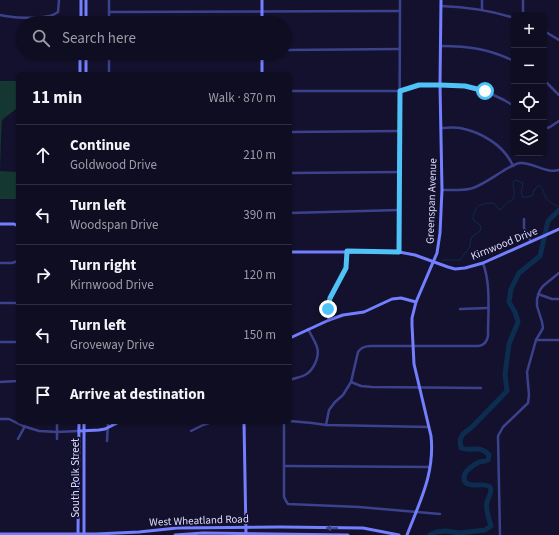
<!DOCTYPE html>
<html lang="en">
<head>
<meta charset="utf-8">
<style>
	:root { --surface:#0e0d22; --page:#1c1b2f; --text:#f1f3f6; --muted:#9b9ca5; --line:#2e2d40 }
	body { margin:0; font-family:"Source Sans 3",sans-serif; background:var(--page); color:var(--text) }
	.controls { position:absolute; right:12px; top:12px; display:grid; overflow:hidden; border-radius:6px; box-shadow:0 1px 3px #0004 }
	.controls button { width:36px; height:36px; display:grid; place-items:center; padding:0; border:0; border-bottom:1px solid var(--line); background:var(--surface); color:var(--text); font:20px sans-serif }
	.stop { position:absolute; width:12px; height:12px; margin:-9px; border:3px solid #4fc3f7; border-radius:50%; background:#fff }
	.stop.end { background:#4fc3f7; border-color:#fff; box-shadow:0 1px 4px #0008 }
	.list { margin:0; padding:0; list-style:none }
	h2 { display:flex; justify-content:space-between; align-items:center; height:52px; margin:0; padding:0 16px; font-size:17px }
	h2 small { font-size:13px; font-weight:400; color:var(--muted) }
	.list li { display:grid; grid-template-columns:26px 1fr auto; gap:12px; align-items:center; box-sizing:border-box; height:60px; padding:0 16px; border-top:1px solid var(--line) }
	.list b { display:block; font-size:15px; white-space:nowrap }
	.list p { margin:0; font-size:13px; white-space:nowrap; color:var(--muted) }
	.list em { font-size:13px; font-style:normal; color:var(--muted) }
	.icon { flex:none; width:22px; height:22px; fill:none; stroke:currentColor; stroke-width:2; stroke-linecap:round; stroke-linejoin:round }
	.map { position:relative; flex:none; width:559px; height:535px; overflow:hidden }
	.search { position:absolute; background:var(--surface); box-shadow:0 1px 3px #0004; left:16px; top:16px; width:276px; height:44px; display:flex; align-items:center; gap:10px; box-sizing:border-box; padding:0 14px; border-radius:22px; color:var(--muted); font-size:15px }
	.panel { position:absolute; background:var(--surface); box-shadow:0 1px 3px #0004; left:16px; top:72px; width:276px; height:352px; border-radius:6px }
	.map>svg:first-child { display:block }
</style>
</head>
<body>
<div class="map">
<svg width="559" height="535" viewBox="0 0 559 535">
	<rect width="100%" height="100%" fill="#13112d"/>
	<polygon fill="#143732" points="0,81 18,81 18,108 16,109 2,120 1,139 0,171 18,172 18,199 0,199"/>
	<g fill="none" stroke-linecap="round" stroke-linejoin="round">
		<path stroke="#0c2c50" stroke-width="1" d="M442,260H460L470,247V243L472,237L480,231L481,228L480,225L473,220C474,205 481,203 494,203L499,209L501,210C503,207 505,204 508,202C510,200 511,202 513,199C517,192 510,185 515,180L523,183C523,188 519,192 523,197H528L533,195L534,190L539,185C543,188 543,191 545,196C548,202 554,204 559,207"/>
		<path stroke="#0c2c50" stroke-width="5" d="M430,535L436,532L445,531L460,533L485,530L491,526C489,519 485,509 487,502C488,497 493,492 490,487C485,481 463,491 464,477C464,471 475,464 479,462C482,461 485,462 488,460L489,455C479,444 473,452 461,448L460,440L463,434L472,427L507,391L505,374L509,344L518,322L515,312L509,302L511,289L519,273L540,256L548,221L559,210"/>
		<g stroke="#3c418c" stroke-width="2.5">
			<polyline points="482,0 482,9"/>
			<polyline points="523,0 523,15"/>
			<path d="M441,6C466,7 490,10 514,18"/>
			<polyline points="109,12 400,11"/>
			<path d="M0,15C12,18 37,19 49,16C52,16 55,14 58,12L59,0"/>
			<polyline points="109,23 109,0"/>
			<polyline points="544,31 559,40"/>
			<path d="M441,46C469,46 489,49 514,61"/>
			<polyline points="285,50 400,49"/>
			<polyline points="109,74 109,53"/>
			<polyline points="544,80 559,95"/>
			<polyline points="290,91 400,91 419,85 456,85 485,91 504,100 514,106"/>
			<path d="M441,128C447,128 454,127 460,128C481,132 504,145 513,166"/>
			<polyline points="544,129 550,127 559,121"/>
			<polyline points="290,132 400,131"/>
			<polyline points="290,173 400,172"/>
			<path d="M442,190C452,190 463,191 473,188C484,184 493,177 503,171C508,168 514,164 520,163C533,162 546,174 559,170"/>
			<polyline points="290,213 399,210"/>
			<polyline points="524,219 524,228 531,242"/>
			<polyline points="399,252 400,0"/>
			<polyline points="0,263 12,263 18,261"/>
			<polyline points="538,294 552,299 559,299"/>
			<polyline points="0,303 18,303"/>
			<polyline points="460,309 488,308"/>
			<polyline points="536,340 559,340"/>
			<polyline points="0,342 18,342"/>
			<path d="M290,380C295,378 301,377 305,375C314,370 320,356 317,347C315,341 311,335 308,329"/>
			<polyline points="0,382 18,381"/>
			<polyline points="351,382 361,386 372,387 481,388"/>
			<polyline points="0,419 9,419 23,426 39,431 57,432 79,431"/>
			<polyline points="290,421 312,423 326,425 429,427"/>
			<polyline points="57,422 57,439"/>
			<polyline points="284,422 284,497 286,501 288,504 359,507 440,514"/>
			<path d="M326,425L329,410L335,402L343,395L351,382L358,352C361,347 365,346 371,346H479C485,345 487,341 488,336C488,313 491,284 483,263"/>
			<polyline points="191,431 203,425 212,422"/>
			<polyline points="18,439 25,426"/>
			<polyline points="107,441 108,422"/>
			<polyline points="284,466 430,467"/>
			<polyline points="500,535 498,436 503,427 528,403 529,395 527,372 536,340 543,328 542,322 537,306 537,299 540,290 543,286 559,273"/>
		</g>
		<g stroke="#747fff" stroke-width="3">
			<polyline points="81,23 81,0"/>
			<polyline points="86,23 86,0"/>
			<polyline points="262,23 262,0"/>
			<polyline points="80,74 80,53"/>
			<polyline points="86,74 86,53"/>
			<polyline points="262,74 262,53"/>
			<polyline points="0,224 14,224 18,226"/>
			<polyline points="290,252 399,252 415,255 448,267 455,269 465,268 483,263 559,229"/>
			<polyline points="329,320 328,309 329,302 346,268 347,251"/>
			<polyline points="290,338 329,320 343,315 364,312 392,299 401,298 416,302"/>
			<polyline points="244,422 246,534"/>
			<polyline points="79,431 99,430 105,429 119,422"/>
			<polyline points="0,534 96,534 139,532 177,528 281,527 363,528 399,535"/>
			<polyline points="78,535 79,422"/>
			<polyline points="84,535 84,422"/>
			<polyline points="175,535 203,533 348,535"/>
			<path d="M407,535C420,501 435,473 431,436L414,364L412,325V318L416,302L437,253L440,233L442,190L440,85L441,0"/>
		</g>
	</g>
	<defs><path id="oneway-solid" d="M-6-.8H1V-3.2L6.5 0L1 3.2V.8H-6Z"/></defs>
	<use fill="#3f428c" href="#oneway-solid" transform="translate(332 528) rotate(-179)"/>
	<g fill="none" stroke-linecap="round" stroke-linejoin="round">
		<polyline stroke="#4fc3f7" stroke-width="5" points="328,309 330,298 346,268 347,251 399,252 400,91 419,85 440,85 465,86 485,91"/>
	</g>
	<g text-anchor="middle" stroke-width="3.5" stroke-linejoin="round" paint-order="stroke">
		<g font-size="11" fill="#ddf" stroke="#13112d">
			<text transform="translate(431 201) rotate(-88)" y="4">Greenspan Avenue</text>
			<text transform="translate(504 243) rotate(-22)" y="4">Kirnwood Drive</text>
			<text transform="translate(75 478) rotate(-90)" y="4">South Polk Street</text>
			<text transform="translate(199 520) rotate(-2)" y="4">West Wheatland Road</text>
		</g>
	</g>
</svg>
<div class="controls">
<button>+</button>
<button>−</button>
<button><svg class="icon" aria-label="locate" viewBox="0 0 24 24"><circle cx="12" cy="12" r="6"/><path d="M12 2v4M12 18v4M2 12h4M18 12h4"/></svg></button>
<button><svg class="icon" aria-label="layers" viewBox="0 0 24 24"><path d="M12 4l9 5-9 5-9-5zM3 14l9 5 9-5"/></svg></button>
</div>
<div class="stop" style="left:485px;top:91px"></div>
<div class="stop end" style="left:328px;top:309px"></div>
<div class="search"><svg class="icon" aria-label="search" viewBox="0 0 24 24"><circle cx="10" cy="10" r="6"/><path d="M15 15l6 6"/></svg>Search here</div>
<section class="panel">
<h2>11 min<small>Walk · 870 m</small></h2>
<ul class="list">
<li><svg class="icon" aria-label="ahead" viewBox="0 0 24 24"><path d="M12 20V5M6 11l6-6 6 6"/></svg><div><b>Continue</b><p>Goldwood Drive</p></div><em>210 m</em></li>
<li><svg class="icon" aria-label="left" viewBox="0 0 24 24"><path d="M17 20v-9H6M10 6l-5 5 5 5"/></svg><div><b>Turn left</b><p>Woodspan Drive</p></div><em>390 m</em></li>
<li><svg class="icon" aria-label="right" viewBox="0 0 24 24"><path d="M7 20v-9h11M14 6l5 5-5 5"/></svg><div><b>Turn right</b><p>Kirnwood Drive</p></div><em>120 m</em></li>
<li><svg class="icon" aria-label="left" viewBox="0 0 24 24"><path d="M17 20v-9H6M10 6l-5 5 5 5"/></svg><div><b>Turn left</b><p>Groveway Drive</p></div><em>150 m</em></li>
<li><svg class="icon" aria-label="arrive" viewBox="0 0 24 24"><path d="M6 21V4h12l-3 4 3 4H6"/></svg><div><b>Arrive at destination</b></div></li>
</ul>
</section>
</div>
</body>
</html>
